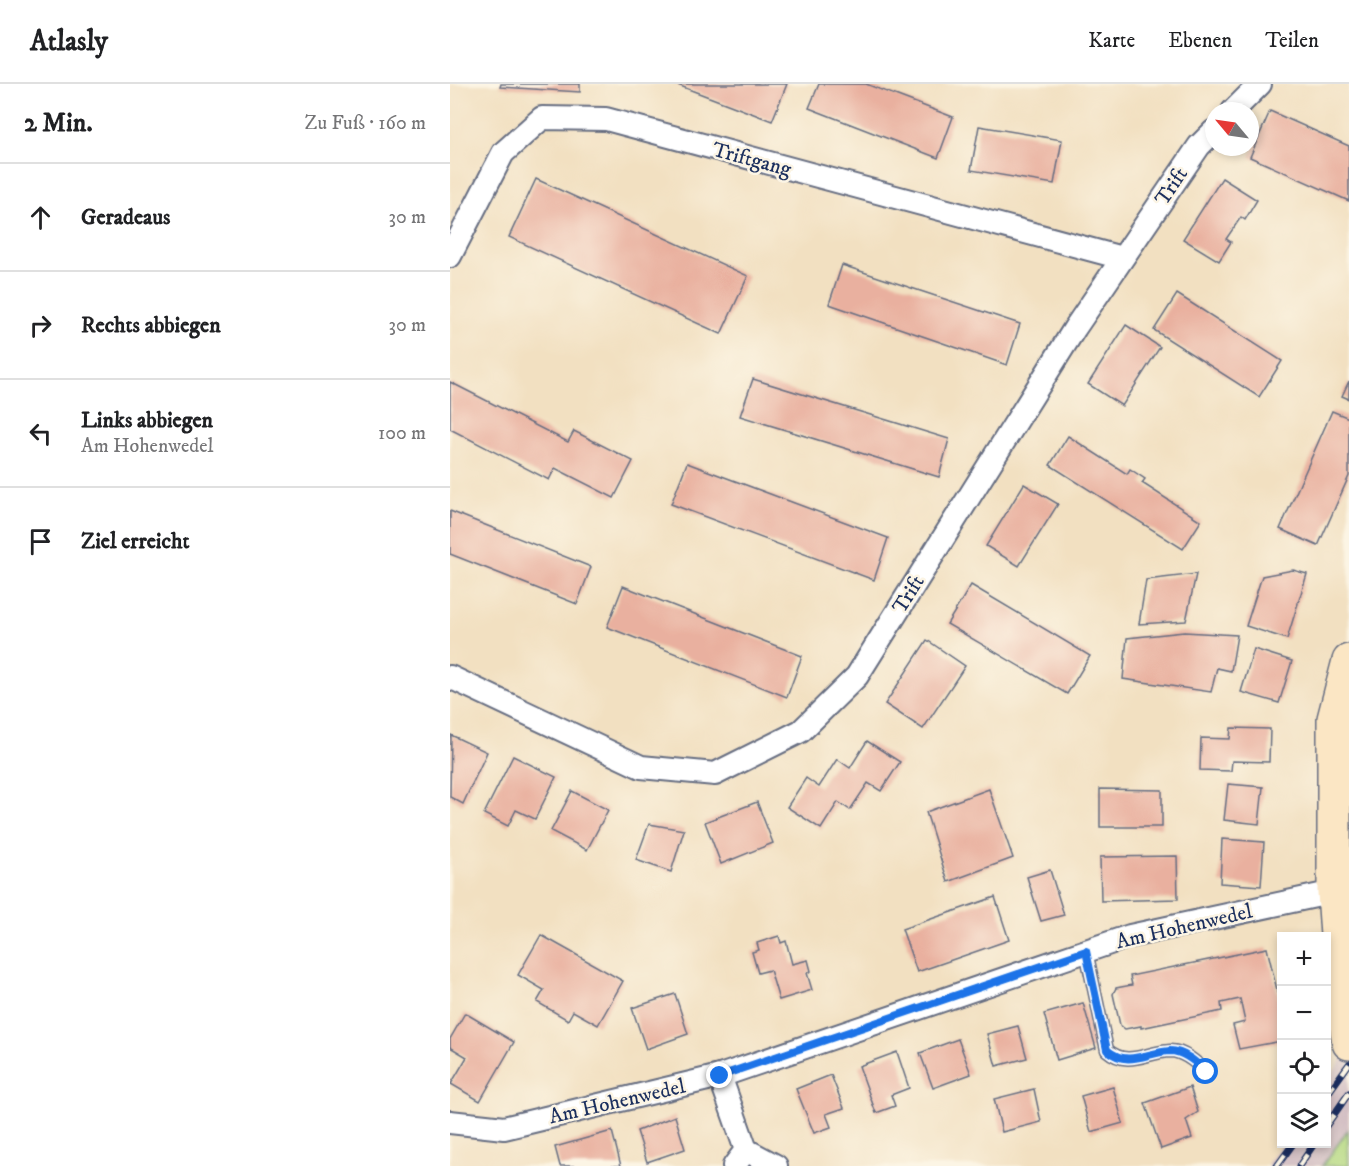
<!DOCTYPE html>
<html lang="de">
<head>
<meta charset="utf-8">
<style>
	:root { --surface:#fff; --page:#f6f6f6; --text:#202124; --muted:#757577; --line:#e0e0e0 }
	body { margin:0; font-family:"IM FELL DW Pica",serif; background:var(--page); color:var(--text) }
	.controls { position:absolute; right:18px; bottom:18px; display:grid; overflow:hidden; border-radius:0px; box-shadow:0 3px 9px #0003 }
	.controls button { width:54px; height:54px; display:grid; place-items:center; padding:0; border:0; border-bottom:2px solid var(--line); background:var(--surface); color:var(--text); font:30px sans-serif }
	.compass { position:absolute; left:755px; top:18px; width:54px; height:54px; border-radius:50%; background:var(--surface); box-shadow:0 3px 9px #0003; rotate:299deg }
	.stop { position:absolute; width:18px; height:18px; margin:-14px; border:4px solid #1a73e8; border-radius:50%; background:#fff }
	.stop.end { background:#1a73e8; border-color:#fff; box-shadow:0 2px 6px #0008 }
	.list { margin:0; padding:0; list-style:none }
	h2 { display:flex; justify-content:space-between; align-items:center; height:78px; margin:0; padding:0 24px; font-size:26px }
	h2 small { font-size:20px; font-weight:400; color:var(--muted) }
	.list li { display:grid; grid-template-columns:39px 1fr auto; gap:18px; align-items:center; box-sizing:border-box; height:108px; padding:0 24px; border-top:2px solid var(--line) }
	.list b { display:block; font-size:22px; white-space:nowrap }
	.list p { margin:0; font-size:20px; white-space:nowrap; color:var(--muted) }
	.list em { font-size:20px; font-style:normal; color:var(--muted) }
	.icon { flex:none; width:33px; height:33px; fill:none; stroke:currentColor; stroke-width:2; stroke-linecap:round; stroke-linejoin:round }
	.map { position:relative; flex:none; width:899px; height:1082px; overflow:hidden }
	header { display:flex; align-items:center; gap:36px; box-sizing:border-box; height:84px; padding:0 30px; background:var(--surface); border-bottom:2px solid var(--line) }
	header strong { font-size:28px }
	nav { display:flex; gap:33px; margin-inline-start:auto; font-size:21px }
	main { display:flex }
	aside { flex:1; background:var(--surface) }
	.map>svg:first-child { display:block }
</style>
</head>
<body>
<header>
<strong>Atlasly</strong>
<nav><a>Karte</a><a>Ebenen</a><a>Teilen</a></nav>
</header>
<main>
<aside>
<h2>2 Min.<small>Zu Fuß · 160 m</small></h2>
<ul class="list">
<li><svg class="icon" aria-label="ahead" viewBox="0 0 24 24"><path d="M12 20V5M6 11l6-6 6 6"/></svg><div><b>Geradeaus</b></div><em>30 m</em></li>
<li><svg class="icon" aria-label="right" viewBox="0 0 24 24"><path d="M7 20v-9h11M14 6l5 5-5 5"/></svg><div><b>Rechts abbiegen</b></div><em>30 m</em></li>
<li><svg class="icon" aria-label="left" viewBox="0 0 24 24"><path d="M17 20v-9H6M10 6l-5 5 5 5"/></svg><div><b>Links abbiegen</b><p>Am Hohenwedel</p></div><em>100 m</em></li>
<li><svg class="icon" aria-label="arrive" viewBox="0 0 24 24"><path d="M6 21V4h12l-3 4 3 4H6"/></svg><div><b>Ziel erreicht</b></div></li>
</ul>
</aside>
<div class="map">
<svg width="899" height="1082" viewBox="0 0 899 1082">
	<rect width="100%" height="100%" fill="#fcf5e5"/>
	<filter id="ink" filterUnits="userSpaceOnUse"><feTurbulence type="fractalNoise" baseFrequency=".0167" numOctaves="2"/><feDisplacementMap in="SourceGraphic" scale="12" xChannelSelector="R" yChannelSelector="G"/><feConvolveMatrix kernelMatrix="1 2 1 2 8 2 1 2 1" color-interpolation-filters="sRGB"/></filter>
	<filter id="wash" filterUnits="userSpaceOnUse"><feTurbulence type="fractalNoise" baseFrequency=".008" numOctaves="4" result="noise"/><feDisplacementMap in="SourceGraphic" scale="24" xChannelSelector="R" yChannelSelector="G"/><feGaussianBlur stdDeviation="1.35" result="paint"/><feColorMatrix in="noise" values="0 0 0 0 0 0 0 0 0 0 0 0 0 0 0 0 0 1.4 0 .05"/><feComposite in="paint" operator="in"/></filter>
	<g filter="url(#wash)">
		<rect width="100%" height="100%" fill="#f2e0c1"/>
		<polygon fill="#d2bec3" points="899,965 899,1044 872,1082 816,1082 832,1060 876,1060 877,997"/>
		<polygon fill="#b5d982" stroke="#688470" stroke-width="1.5" points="898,1046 899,1082 872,1082"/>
		<g id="blocks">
			<g fill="#e9b09f">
				<polygon points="51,0 130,0 130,8 50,3"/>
				<polygon points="225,0 337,0 322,37"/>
				<polygon points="369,0 416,0 503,33 488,74 359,24"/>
				<polygon points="820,27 899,62 899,117 800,73"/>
				<polygon points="529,42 612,56 604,100 521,86"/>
				<polygon points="772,94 807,116 795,136 791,133 776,155 781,158 769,177 733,155"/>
				<polygon points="86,95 298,192 271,250 59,153"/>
				<polygon points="392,181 570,240 557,281 379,220"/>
				<polygon points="727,210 832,277 809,313 704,246"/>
				<polygon points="676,241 710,263 672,322 638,300"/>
				<polygon points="303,295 499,355 489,393 290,332"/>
				<polygon points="899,297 899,315 892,312"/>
				<polygon points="0,298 118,358 124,347 183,377 164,414 105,384 99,396 0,345"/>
				<polygon points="882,327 899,334 899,392 868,462 830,445"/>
				<polygon points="618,352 677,390 680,385 695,395 692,399 751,437 733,465 600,381"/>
				<polygon points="237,379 438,454 424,496 221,420"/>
				<polygon points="574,400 608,420 569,482 536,462"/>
				<polygon points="0,427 141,483 127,520 0,470"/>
				<polygon points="843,486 857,490 837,555 796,542 812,492"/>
				<polygon points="746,490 736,537 689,540 696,496"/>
				<polygon points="521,501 640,572 617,610 497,540"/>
				<polygon points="173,502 352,572 337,613 157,543"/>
				<polygon points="734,548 787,551 781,587 767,584 761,608 673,595 677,554"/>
				<polygon points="477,556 515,582 473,645 435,620"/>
				<polygon points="804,565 842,577 829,619 791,608"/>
				<polygon points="781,644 820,645 819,678 782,677 781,687 750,686 751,654 780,655"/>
				<polygon points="1,651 37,668 13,720 0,713"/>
				<polygon points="417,657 450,678 431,707 418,699 400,726 388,718 371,745 337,723 356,694 369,703 387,675 400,684"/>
				<polygon points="63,672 106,693 85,735 66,726 58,742 34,730"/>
				<polygon points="778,700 813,703 809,740 774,736"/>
				<polygon points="539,705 563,774 498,798 476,728"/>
				<polygon points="650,705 712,706 712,743 650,743"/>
				<polygon points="122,707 158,726 137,766 101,747"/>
				<polygon points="307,718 323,759 271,780 255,738"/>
				<polygon points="199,740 234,746 221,788 186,776"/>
				<polygon points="772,755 814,758 811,802 770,799"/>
				<polygon points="727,772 728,815 651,817 650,773"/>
				<polygon points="600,786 614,831 591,837 577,793"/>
				<polygon points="545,813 559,856 467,888 452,845"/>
				<polygon points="91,851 173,897 148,941 123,927 118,936 87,918 94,906 68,891"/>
				<polygon points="329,852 331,859 336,857 342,880 358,876 361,887 357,889 362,906 329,916 320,886 308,889 302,868 309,866 307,859"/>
				<polygon points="817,864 832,927 832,957 789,965 783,941 795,938 790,915 771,919 772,927 691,944 691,942 675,945 670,941 663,910 666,904 682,901 680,892"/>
				<polygon points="225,910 238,950 196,965 182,924"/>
				<polygon points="633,919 646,964 607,976 594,930"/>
				<polygon points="15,929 64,958 30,1017 1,1000 17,973 0,963 0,955"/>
				<polygon points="568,942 577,974 546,982 537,950"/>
				<polygon points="508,955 521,990 483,1004 470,969"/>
				<polygon points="447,968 459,1004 441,1011 445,1022 426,1029 409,982"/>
				<polygon points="381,991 394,1024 376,1030 381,1043 364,1049 346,1005"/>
				<polygon points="663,1003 673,1039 641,1048 631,1012"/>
				<polygon points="740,1003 748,1028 736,1036 742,1054 711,1065 695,1019"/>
				<polygon points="584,1005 591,1038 552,1048 544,1015"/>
				<polygon points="225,1032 235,1065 197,1078 187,1047"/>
				<polygon points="162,1047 171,1082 110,1082 105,1063"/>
			</g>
		</g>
	</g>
	<g filter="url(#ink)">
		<use href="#blocks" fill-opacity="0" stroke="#666d81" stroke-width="1.5"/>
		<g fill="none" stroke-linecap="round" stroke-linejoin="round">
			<defs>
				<path id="lane" d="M636,867L657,966C678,984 696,968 720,967C734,967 747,979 756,988"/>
				<g id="street">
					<polyline points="783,27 810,0"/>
					<polyline points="0,172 53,69 92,34 156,35 672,174"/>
					<polyline points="0,593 191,683 265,690 351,647 407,592 625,244 749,62 764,47"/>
					<polyline points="270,992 296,1066 284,1082"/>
					<polyline points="0,1038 54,1044 270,992 680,852 884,808"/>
					<polyline points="296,1066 326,1082"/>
				</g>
				<polyline id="secondary" points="899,577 884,635 884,808 891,909 899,959"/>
			</defs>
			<use href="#lane" stroke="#666d81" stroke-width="15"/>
			<use href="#street" stroke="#666d81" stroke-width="26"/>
			<use href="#secondary" stroke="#666d81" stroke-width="36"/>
			<use href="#lane" stroke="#fff" stroke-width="12"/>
			<use href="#street" stroke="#fff" stroke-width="22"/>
			<use href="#secondary" stroke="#fbe6c4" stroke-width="33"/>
			<defs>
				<g id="rail">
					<polyline points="876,1012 899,980"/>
					<polyline points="876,1042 899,1009"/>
					<polyline points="827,1082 843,1060"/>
					<polyline points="849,1082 864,1060"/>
				</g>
			</defs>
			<use href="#rail" stroke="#1b2f5e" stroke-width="7"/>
			<use href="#rail" stroke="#fcf5e5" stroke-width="4.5" stroke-dasharray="14" stroke-linecap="butt"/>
		</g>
	</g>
	<g fill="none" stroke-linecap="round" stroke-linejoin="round" filter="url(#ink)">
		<path stroke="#1a73e8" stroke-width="8" d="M270,992L636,867L657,966C678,984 697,968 720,967C734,967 747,979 756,988"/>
	</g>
	<g text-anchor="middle" stroke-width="5" stroke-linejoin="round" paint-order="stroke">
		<g font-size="21" fill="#1b2f5e" stroke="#fcf5e5">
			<text transform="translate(302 75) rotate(15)" y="7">Triftgang</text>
			<text transform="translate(721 102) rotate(-56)" y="7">Trift</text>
			<text transform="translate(458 510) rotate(-58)" y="7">Trift</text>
			<text transform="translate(734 842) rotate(-13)" y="7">Am Hohenwedel</text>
			<text transform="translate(167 1017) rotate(-13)" y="7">Am Hohenwedel</text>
		</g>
	</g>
</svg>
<div class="controls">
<button>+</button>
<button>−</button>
<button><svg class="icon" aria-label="locate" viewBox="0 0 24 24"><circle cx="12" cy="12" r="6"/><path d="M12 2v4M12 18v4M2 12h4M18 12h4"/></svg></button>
<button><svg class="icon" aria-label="layers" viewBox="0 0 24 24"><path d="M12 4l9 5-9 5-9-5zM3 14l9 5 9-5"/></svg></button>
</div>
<svg class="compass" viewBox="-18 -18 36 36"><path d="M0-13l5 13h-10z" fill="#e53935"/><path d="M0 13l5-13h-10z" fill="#757577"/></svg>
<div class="stop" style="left:756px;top:988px"></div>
<div class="stop end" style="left:270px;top:992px"></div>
</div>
</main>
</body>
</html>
